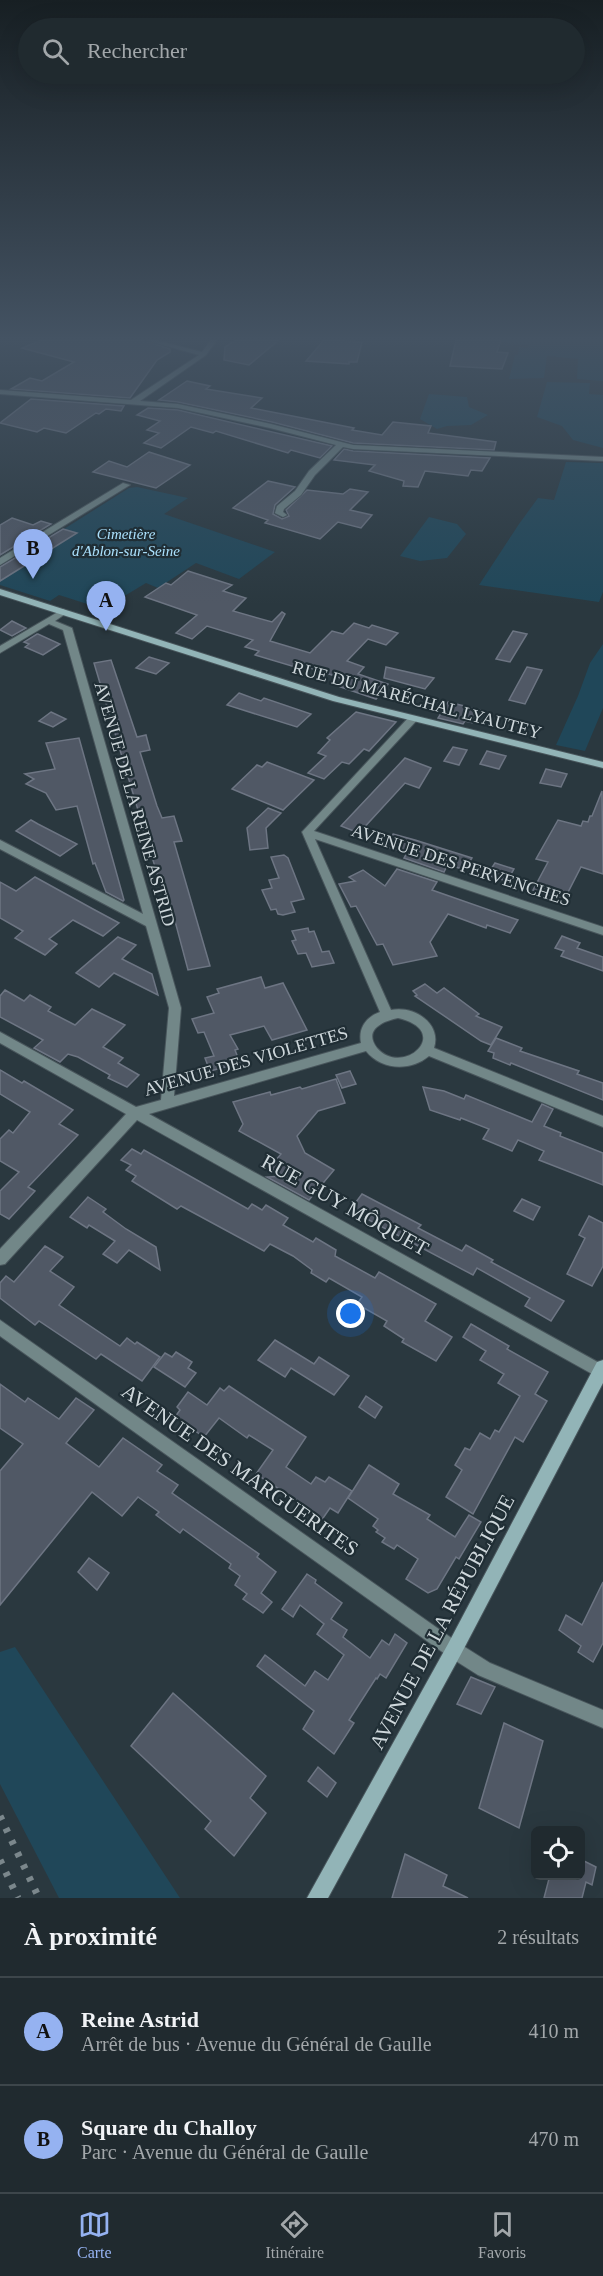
<!DOCTYPE html>
<html lang="fr">
<head>
<meta charset="utf-8">
<style>
	:root { --surface:#202a2f; --page:#283237; --text:#f1f3f6; --muted:#a2a7aa; --line:#3d464b; --accent:#95b2f1 }
	body { margin:0; font-family:Georgia,serif; background:var(--page); color:var(--text) }
	.controls { position:absolute; right:18px; bottom:18px; display:grid; overflow:hidden; border-radius:9px; box-shadow:0 6px 24px #0002 }
	.controls button { width:54px; height:54px; display:grid; place-items:center; padding:0; border:0; border-bottom:2px solid var(--line); background:var(--surface); color:var(--text); font:30px sans-serif }
	.you { position:absolute; left:351px; top:1314px; width:21px; height:21px; margin:-15px; border:4px solid #fff; border-radius:50%; background:#1a73e8; box-shadow:0 0 0 9px #1a73e833 }
	.badge { display:grid; place-items:center; width:39px; height:39px; border-radius:50%; background:var(--accent); color:#111; font-size:20px; font-weight:700 }
	.pin { position:absolute; translate:-50% -50px; filter:drop-shadow(0 2px 3px #0008) }
	.pin::after { content:''; position:absolute; top:32px; width:21px; height:18px; background:inherit; clip-path:polygon(0 0,100% 0,50% 100%) }
	.list { margin:0; padding:0; list-style:none }
	h2 { display:flex; justify-content:space-between; align-items:center; height:78px; margin:0; padding:0 24px; font-size:26px }
	h2 small { font-size:20px; font-weight:400; color:var(--muted) }
	.list li { display:grid; grid-template-columns:39px 1fr auto; gap:18px; align-items:center; box-sizing:border-box; height:108px; padding:0 24px; border-top:2px solid var(--line) }
	.list b { display:block; font-size:22px; white-space:nowrap }
	.list p { margin:0; font-size:20px; white-space:nowrap; color:var(--muted) }
	.list em { font-size:20px; font-style:normal; color:var(--muted) }
	.icon { flex:none; width:33px; height:33px; fill:none; stroke:currentColor; stroke-width:2; stroke-linecap:round; stroke-linejoin:round }
	.map { position:relative; flex:none; width:603px; height:1898px; overflow:hidden }
	.search { position:absolute; background:var(--surface); box-shadow:0 6px 24px #0002; left:18px; right:18px; top:18px; height:66px; display:flex; align-items:center; gap:15px; box-sizing:border-box; padding:0 21px; border-radius:33px; color:var(--muted); font-size:22px }
	.sheet { height:294px; background:var(--surface) }
	nav { display:flex; justify-content:space-around; align-items:center; box-sizing:border-box; height:84px; border-top:2px solid var(--line); background:var(--surface); font-size:16px; color:var(--muted) }
	nav a { display:grid; justify-items:center; gap:3px }
	nav .on { color:var(--accent) }
	.map>svg:first-child { display:block }
</style>
</head>
<body>
<div class="map">
<svg width="603" height="1898" viewBox="0 0 603 1898">
	<rect width="100%" height="100%" fill="#2a383f"/>
	<g fill="#204759">
		<polygon points="501,340 603,340 603,381 577,379 578,359 547,356 544,378 509,379 515,355 518,354 519,347 528,348 529,345 500,342"/>
		<polygon points="547,382 590,383 589,394 603,395 603,448 573,440 562,426 537,417"/>
		<polygon points="429,394 467,397 469,407 488,415 471,425 447,426 437,429 420,419"/>
		<polygon points="566,462 603,463 603,592 599,602 479,585 519,524 538,498 554,500"/>
		<polygon points="137,487 188,498 164,514 275,552 239,579 196,563 158,588 146,583 103,609 59,595 50,601 0,585 0,581 76,534 64,529 129,488"/>
		<polygon points="429,517 457,524 466,534 447,558 420,561 400,556"/>
		<polygon points="603,644 603,708 585,751 556,745 578,696 590,663"/>
		<polygon points="15,1647 180,1898 59,1898 0,1784 0,1652"/>
	</g>
	<g fill="#505865" stroke="#6d7583" stroke-width="1.5">
		<polygon points="41,340 143,340 170,349 170,352 157,360 130,398 11,389 30,378 42,381 74,362 22,348"/>
		<polygon points="236,340 279,340 249,365 224,360 225,347"/>
		<polygon points="324,340 362,342 357,362 349,362 349,364 306,361"/>
		<polygon points="456,340 501,340 497,352 508,353 502,369 450,366"/>
		<polygon points="187,381 210,386 206,389 262,398 251,408 354,428 352,430 382,435 393,422 431,426 428,433 496,442 494,450 353,443 272,422 178,402 159,400"/>
		<polygon points="31,399 124,406 121,411 106,409 99,414 96,413 66,433 44,428 37,432 0,423"/>
		<polygon points="148,408 178,410 332,446 320,458 291,450 288,453 216,431 213,433 191,427 161,448 144,443 159,433 147,430 160,421 137,415"/>
		<polygon points="344,449 353,451 490,458 482,471 471,470 468,476 425,471 418,487 403,486 404,481 369,471 375,465 334,460"/>
		<polygon points="149,452 190,465 156,488 93,472 109,461 127,467"/>
		<polygon points="268,481 295,487 275,505 273,514 282,519 289,516 286,510 307,490 343,494 350,489 368,492 350,510 372,515 361,528 338,522 320,539 265,523 268,520 233,508"/>
		<polygon points="12,518 33,525 41,521 51,524 0,555 0,525"/>
		<polygon points="63,529 77,533 0,581 0,567"/>
		<polygon points="188,571 232,585 223,591 246,598 233,611 272,622 282,612 285,614 270,641 310,653 332,631 343,634 354,623 369,628 372,625 398,633 386,645 368,639 347,661 364,667 358,674 388,684 376,699 338,686 343,679 335,676 298,664 295,667 255,655 259,651 245,647 253,640 207,626 192,639 176,633 197,615 145,597 166,583 171,585"/>
		<polygon points="12,621 26,628 12,636 0,630"/>
		<polygon points="513,631 527,634 510,662 496,659"/>
		<polygon points="37,634 38,634 60,644 43,655 25,647 29,644 24,642"/>
		<polygon points="149,657 169,663 156,674 136,668"/>
		<polygon points="111,660 137,737 146,735 150,750 140,752 157,806 162,818 174,816 182,841 174,842 210,966 188,970 163,876 158,877 94,663"/>
		<polygon points="386,667 434,678 425,689 384,678"/>
		<polygon points="527,667 542,670 525,704 509,700"/>
		<polygon points="239,693 261,701 264,698 311,714 297,727 227,705"/>
		<polygon points="448,702 481,710 473,723 465,721 463,724 438,718"/>
		<polygon points="51,712 66,719 53,727 39,721"/>
		<polygon points="356,712 396,722 369,751 364,749 349,764 342,762 324,779 308,773 326,756 318,753 330,740 327,738"/>
		<polygon points="79,738 124,900 123,901 106,892 95,863 93,864 77,806 56,810 46,793 26,784 34,779 25,774 55,769 46,743"/>
		<polygon points="453,747 467,750 459,765 444,761"/>
		<polygon points="487,751 506,756 499,769 480,764"/>
		<polygon points="405,758 431,768 419,788 405,783 359,833 341,826"/>
		<polygon points="267,762 314,780 283,810 232,789 257,765 262,767"/>
		<polygon points="546,769 567,774 561,787 540,783"/>
		<polygon points="602,791 603,874 581,867 564,900 533,890 548,862 536,859 558,820 581,826 583,821 588,822 590,816 592,816"/>
		<polygon points="268,808 281,813 266,828 268,848 250,850 247,828"/>
		<polygon points="31,820 38,824 77,844 60,856 16,831"/>
		<polygon points="393,834 415,840 472,858 464,870 448,864 444,872 404,858 407,853 385,846"/>
		<polygon points="284,855 288,858 304,899 291,902 295,912 283,915 278,914 276,909 271,910 262,890 272,888 269,880 279,878 271,857"/>
		<polygon points="495,863 514,869 507,881 487,875"/>
		<polygon points="397,869 437,882 432,890 518,920 510,933 487,925 486,928 448,914 430,942 437,956 393,965 383,944 377,945 356,906 351,907 339,884 355,881 349,877 363,870 385,886"/>
		<polygon points="35,877 93,909 119,923 103,936 73,920 49,939 57,944 45,955 15,938 23,931 0,918 0,882 16,891"/>
		<polygon points="308,928 309,932 314,931 322,952 329,951 334,963 312,967 306,953 298,954 292,941 296,940 292,931"/>
		<polygon points="562,936 580,943 577,948 603,957 603,971 561,956 564,951 555,948"/>
		<polygon points="118,937 136,945 122,959 152,974 158,995 114,973 99,987 76,973"/>
		<polygon points="261,977 265,988 283,983 307,1030 272,1040 264,1026 230,1035 238,1049 235,1050 240,1063 210,1071 205,1058 214,1056 204,1032 198,1033 192,1019 214,1013 207,997 219,993 217,989"/>
		<polygon points="425,984 437,993 444,988 479,1014 476,1016 502,1027 491,1045 481,1041 415,996 417,995 413,991"/>
		<polygon points="5,990 24,1001 30,995 51,1007 48,1011 75,1025 92,1009 125,1025 103,1047 123,1058 118,1063 139,1075 127,1087 108,1078 110,1075 78,1057 68,1054 60,1062 34,1048 43,1040 0,1017 0,996"/>
		<polygon points="496,1038 522,1048 520,1051 579,1071 577,1074 603,1083 603,1100 511,1063 510,1065 493,1058 494,1053 488,1051"/>
		<polygon points="0,1070 22,1083 24,1081 73,1110 59,1124 78,1135 28,1187 35,1191 9,1219 0,1214 0,1191 19,1172 0,1161 0,1139 9,1130 13,1133 30,1112 0,1094"/>
		<polygon points="350,1071 356,1084 342,1088 336,1075"/>
		<polygon points="336,1079 345,1103 318,1111 297,1136 305,1153 334,1170 309,1200 267,1177 284,1176 269,1168 281,1154 239,1131 243,1124 233,1102 270,1092 271,1095 300,1087 302,1089"/>
		<polygon points="423,1087 444,1091 464,1099 466,1095 532,1122 542,1104 553,1109 544,1126 561,1133 560,1136 603,1153 603,1185 539,1160 544,1151 518,1140 512,1151 483,1139 489,1129 461,1118 460,1120 430,1110"/>
		<polygon points="132,1149 141,1154 144,1150 248,1209 252,1204 262,1210 266,1205 288,1218 283,1225 313,1242 316,1238 336,1250 335,1256 375,1278 379,1272 436,1304 425,1321 452,1337 436,1361 402,1342 404,1339 384,1326 387,1321 357,1304 362,1297 329,1278 326,1282 311,1273 312,1270 293,1256 270,1244 264,1251 181,1206 177,1209 132,1181 136,1176 126,1170 131,1165 121,1160"/>
		<polygon points="362,1194 421,1225 418,1228 462,1251 466,1245 493,1260 491,1262 564,1301 551,1321 525,1306 530,1298 477,1268 473,1275 350,1210"/>
		<polygon points="88,1197 106,1209 103,1212 126,1229 156,1247 160,1270 129,1250 117,1263 103,1254 115,1241 89,1225 87,1228 70,1217"/>
		<polygon points="522,1199 540,1207 533,1220 514,1211"/>
		<polygon points="589,1216 603,1223 603,1266 592,1286 567,1274 585,1238 579,1235"/>
		<polygon points="45,1246 63,1257 50,1271 74,1287 59,1305 120,1346 127,1338 135,1344 137,1342 160,1357 142,1381 101,1354 96,1359 39,1321 35,1325 0,1298 0,1283 6,1276 14,1282"/>
		<polygon points="471,1324 509,1346 507,1349 548,1372 535,1394 547,1401 523,1442 515,1437 473,1514 446,1497 462,1470 455,1465 465,1448 470,1450 480,1433 490,1439 495,1430 499,1432 520,1396 498,1383 504,1374 480,1360 486,1351 463,1337"/>
		<polygon points="275,1340 314,1364 319,1357 349,1376 334,1395 291,1368 285,1377 258,1360"/>
		<polygon points="176,1352 192,1362 188,1368 196,1373 185,1387 154,1367 165,1353 172,1357"/>
		<polygon points="0,1384 25,1402 28,1398 59,1419 76,1398 94,1410 66,1443 99,1467 123,1438 162,1465 157,1471 178,1485 172,1493 259,1554 257,1557 276,1572 261,1593 272,1602 263,1613 243,1599 247,1594 235,1585 240,1576 229,1568 231,1564 183,1529 180,1533 156,1515 159,1512 138,1497 122,1516 92,1492 0,1605 0,1471 23,1444 0,1428"/>
		<polygon points="229,1386 306,1437 286,1467 311,1484 316,1477 325,1482 329,1477 352,1491 338,1513 330,1508 321,1521 297,1505 299,1502 256,1474 273,1450 249,1435 247,1438 219,1418 204,1437 175,1417 180,1410 177,1407 188,1392 207,1405 220,1388 224,1391"/>
		<polygon points="366,1396 382,1407 375,1418 359,1407"/>
		<polygon points="369,1465 399,1484 393,1494 430,1515 427,1519 455,1537 469,1515 481,1522 459,1559 456,1557 437,1589 428,1593 406,1579 418,1559 397,1545 394,1549 382,1542 385,1538 376,1532 378,1530 373,1526 378,1519 348,1498"/>
		<polygon points="89,1558 109,1573 97,1590 78,1572"/>
		<polygon points="307,1574 316,1580 315,1583 342,1603 331,1619 347,1630 343,1637 370,1658 382,1640 389,1645 395,1634 407,1643 386,1678 380,1674 377,1679 376,1678 349,1720 354,1723 334,1754 303,1729 314,1711 257,1666 265,1655 305,1686 315,1671 328,1680 344,1655 317,1634 324,1624 300,1605 293,1617 282,1609"/>
		<polygon points="603,1582 603,1643 593,1662 578,1652 581,1646 559,1630 566,1615 582,1625"/>
		<polygon points="471,1677 495,1687 481,1714 457,1704"/>
		<polygon points="173,1693 266,1776 250,1798 266,1813 234,1856 205,1829 211,1821 131,1746"/>
		<polygon points="504,1723 543,1741 519,1828 479,1808"/>
		<polygon points="318,1767 336,1783 327,1797 308,1781"/>
		<polygon points="405,1854 447,1875 443,1886 468,1898 392,1898"/>
		<polygon points="580,1859 596,1867 592,1885 586,1882 582,1898 544,1898 550,1875 580,1875"/>
	</g>
	<g fill="none" stroke-linecap="round" stroke-linejoin="round">
		<defs>
			<g id="street">
				<polygon points="145,340 155,340 202,352 211,340 217,340 206,355 140,401 178,404 271,424 353,445 603,457 603,461 353,449 343,447 315,475 301,495 284,509 283,512 287,515 283,517 275,513 277,506 295,491 309,471 336,445 270,428 178,408 0,394 0,390 131,400 199,355"/>
				<polygon points="123,483 130,485 0,565 0,558"/>
				<path d="M63,609L68,612L55,621L72,628L181,1008L174,1096L361,1043C358,1028 366,1017 380,1012L302,832L409,717H417L418,719L314,831L603,927V935L315,839L391,1010C413,1005 442,1023 434,1048L603,1116V1127L429,1056C410,1072 381,1070 366,1051L149,1114L603,1365V1380L137,1120L5,1264L0,1265V1249L126,1114L0,1043V1032L136,1107L161,1100L169,1008L146,926L0,849V840L143,914L63,630L49,624L0,653V646ZM398,1018C454,1031 403,1078 377,1048C363,1030 383,1021 398,1018Z"/>
				<polygon points="0,1320 460,1644 490,1663 603,1710 603,1728 478,1675 448,1656 0,1336"/>
			</g>
			<g id="secondary">
				<polygon points="0,589 339,697 603,762 603,768 333,701 0,595"/>
				<polygon points="603,1360 603,1383 460,1656 328,1898 307,1898 448,1644 597,1362"/>
			</g>
		</defs>
		<use href="#street" stroke="#48555b" stroke-width="2"/>
		<use href="#secondary" stroke="#48555b" stroke-width="2"/>
		<use href="#street" fill="#728788" fill-rule="evenodd"/>
		<use href="#secondary" fill="#92b4b7" fill-rule="evenodd"/>
		<g stroke="#7b878c" stroke-width="7" stroke-dasharray="4.5 9" stroke-linecap="butt">
			<polyline points="0,1816 39,1898"/>
			<polyline points="0,1860 18,1898"/>
		</g>
	</g>
	<linearGradient id="sky" x2="0" y2="1"><stop stop-color="#171f23"/><stop offset="0.56" stop-color="#445363"/><stop offset="1" stop-color="#445363" stop-opacity="0"/></linearGradient>
	<rect width="603" height="605" fill="url(#sky)"/>
	<g text-anchor="middle" stroke-width="4.5" stroke-linejoin="round" paint-order="stroke">
		<g font-size="15" font-style="italic" fill="#abe1fd" stroke="#202e35">
			<text x="126" y="539">Cimetière<tspan x="126" dy="17">d'Ablon-sur-Seine</tspan></text>
		</g>
		<g font-size="18" fill="#ced7db" stroke="#202e35">
			<text transform="translate(417 700) rotate(15)" y="6">RUE DU MARÉCHAL LYAUTEY</text>
			<text transform="translate(135 804) rotate(74)" y="6">AVENUE DE LA REINE ASTRID</text>
			<text transform="translate(461 865) rotate(18)" y="6">AVENUE DES PERVENCHES</text>
			<text transform="translate(246 1061) rotate(-16)" y="6">AVENUE DES VIOLETTES</text>
		</g>
		<g font-size="21" fill="#ced7db" stroke="#202e35">
			<text transform="translate(345 1205) rotate(29)" y="7">RUE GUY MÔQUET</text>
			<text transform="translate(240 1470) rotate(35)" y="7">AVENUE DES MARGUERITES</text>
			<text transform="translate(442 1622) rotate(-62)" y="7">AVENUE DE LA RÉPUBLIQUE</text>
		</g>
	</g>
</svg>
<div class="controls">
<button><svg class="icon" aria-label="locate" viewBox="0 0 24 24"><circle cx="12" cy="12" r="6"/><path d="M12 2v4M12 18v4M2 12h4M18 12h4"/></svg></button>
</div>
<div class="you"></div>
<div class="pin badge" style="left:106px;top:631px">A</div>
<div class="pin badge" style="left:33px;top:579px">B</div>
<div class="search"><svg class="icon" aria-label="search" viewBox="0 0 24 24"><circle cx="10" cy="10" r="6"/><path d="M15 15l6 6"/></svg>Rechercher</div>
</div>
<section class="sheet">
<h2>À proximité<small>2 résultats</small></h2>
<ul class="list">
<li><span class="badge">A</span><div><b>Reine Astrid</b><p>Arrêt de bus · Avenue du Général de Gaulle</p></div><em>410 m</em></li>
<li><span class="badge">B</span><div><b>Square du Challoy</b><p>Parc · Avenue du Général de Gaulle</p></div><em>470 m</em></li>
</ul>
</section>
<nav>
<a class="on"><svg class="icon" aria-label="map" viewBox="0 0 24 24"><path d="M3 6l6-2 6 2 6-2v14l-6 2-6-2-6 2zM9 4v14M15 6v14"/></svg>Carte</a>
<a><svg class="icon" aria-label="directions" viewBox="0 0 24 24"><path d="M12 3l9 9-9 9-9-9zM9 14v-3h6M13 9l2 2-2 2"/></svg>Itinéraire</a>
<a><svg class="icon" aria-label="saved" viewBox="0 0 24 24"><path d="M7 4h10v16l-5-4-5 4z"/></svg>Favoris</a>
</nav>
</body>
</html>
